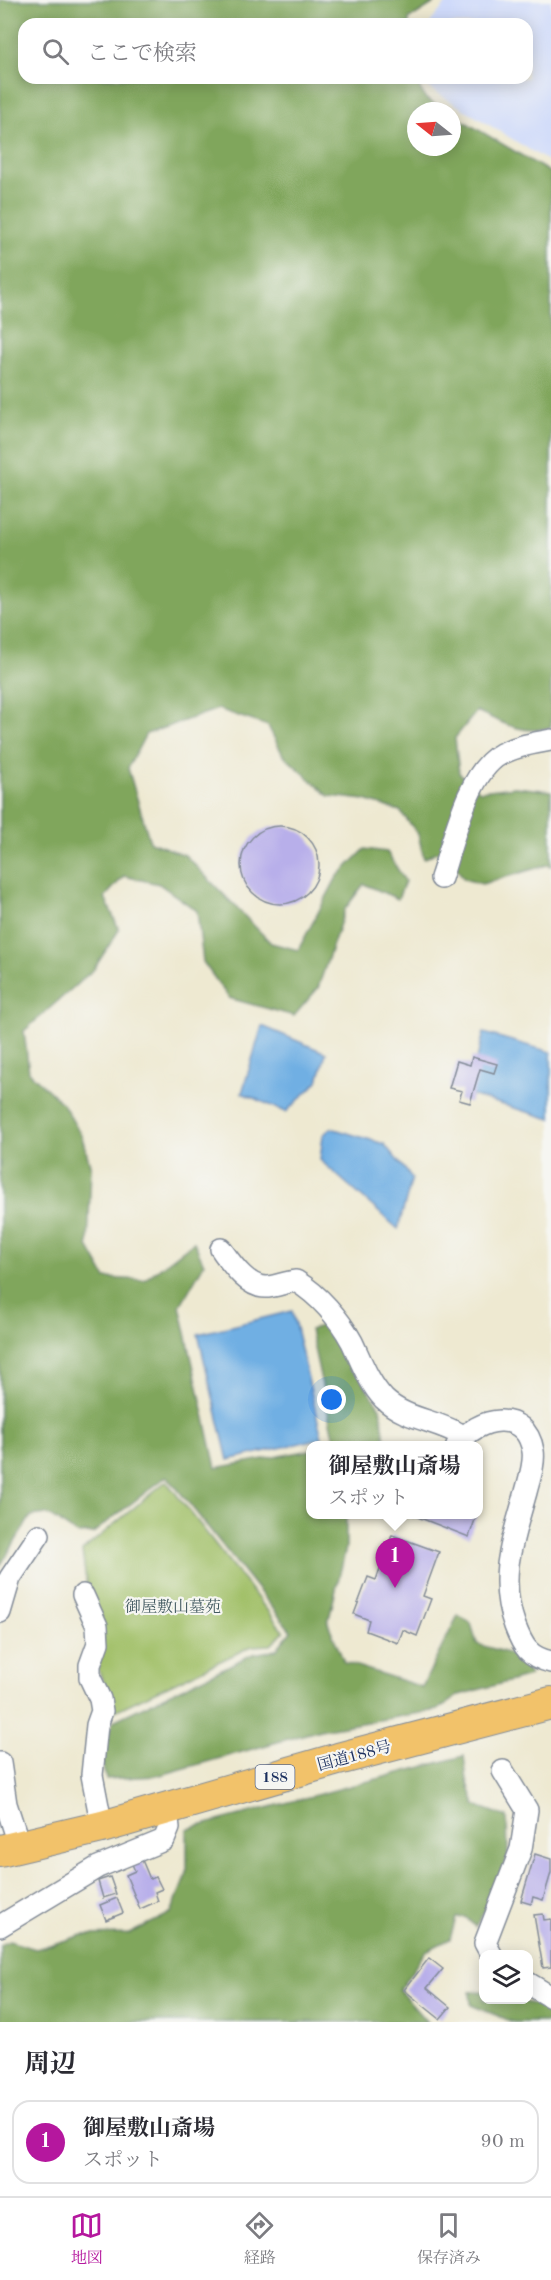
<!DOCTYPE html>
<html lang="ja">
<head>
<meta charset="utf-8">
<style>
	:root { --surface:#fff; --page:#f2f2f3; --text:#2b2b33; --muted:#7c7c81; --line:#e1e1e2; --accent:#b5179e }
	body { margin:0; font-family:"Old Standard TT","Noto Serif JP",serif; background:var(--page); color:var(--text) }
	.controls { position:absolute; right:18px; bottom:18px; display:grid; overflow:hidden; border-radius:12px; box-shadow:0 3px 15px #0003 }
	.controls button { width:54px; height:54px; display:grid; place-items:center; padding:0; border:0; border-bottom:2px solid var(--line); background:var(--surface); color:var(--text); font:30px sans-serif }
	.compass { position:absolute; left:407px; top:102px; width:54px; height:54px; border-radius:50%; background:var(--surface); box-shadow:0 3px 15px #0003; rotate:287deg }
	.you { position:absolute; left:332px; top:1400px; width:21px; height:21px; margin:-15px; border:4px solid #fff; border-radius:50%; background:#1a73e8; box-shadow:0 0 0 9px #1a73e833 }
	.badge { display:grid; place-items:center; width:39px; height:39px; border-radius:50%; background:var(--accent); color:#fff; font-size:20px; font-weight:700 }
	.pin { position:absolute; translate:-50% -50px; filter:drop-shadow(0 2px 3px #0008) }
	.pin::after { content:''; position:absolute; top:32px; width:21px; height:18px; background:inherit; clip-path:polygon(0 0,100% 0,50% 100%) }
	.popup { position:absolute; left:306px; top:1441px; width:177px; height:78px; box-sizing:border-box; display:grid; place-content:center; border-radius:12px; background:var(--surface); filter:drop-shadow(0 2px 4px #0005); font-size:20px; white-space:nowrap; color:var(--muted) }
	.popup b { font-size:22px; color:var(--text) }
	.popup::after { content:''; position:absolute; left:50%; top:100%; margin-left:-12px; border:12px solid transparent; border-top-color:var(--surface) }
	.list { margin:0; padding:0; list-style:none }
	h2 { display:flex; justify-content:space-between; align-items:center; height:78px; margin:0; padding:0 24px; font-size:26px }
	h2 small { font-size:20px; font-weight:400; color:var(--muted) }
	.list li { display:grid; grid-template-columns:39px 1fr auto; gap:18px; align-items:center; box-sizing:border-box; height:84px; margin:0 12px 12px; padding:0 12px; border:2px solid var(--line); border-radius:18px }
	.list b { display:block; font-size:22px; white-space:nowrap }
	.list p { margin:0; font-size:20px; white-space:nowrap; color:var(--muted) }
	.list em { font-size:20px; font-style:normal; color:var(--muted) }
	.icon { flex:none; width:33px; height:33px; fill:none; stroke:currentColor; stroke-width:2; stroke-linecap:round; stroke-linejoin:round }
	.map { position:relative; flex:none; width:551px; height:2022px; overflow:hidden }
	.search { position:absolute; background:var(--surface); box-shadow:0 3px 15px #0003; left:18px; right:18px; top:18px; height:66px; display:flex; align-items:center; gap:15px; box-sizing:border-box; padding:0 21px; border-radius:18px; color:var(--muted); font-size:22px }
	.sheet { height:174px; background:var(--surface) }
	nav { display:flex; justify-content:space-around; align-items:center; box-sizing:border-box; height:84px; border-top:2px solid var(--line); background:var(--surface); font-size:16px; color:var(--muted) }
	nav a { display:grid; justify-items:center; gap:3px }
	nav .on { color:var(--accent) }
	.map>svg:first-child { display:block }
</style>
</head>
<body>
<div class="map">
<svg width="551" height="2022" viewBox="0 0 551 2022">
	<rect width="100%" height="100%" fill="#f6f6f2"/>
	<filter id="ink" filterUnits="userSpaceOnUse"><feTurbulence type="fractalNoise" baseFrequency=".0167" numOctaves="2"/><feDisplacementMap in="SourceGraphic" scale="12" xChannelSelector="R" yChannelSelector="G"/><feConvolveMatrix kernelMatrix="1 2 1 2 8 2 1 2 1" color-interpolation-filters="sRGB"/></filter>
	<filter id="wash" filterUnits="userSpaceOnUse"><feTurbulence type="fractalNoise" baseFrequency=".008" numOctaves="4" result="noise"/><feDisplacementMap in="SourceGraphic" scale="24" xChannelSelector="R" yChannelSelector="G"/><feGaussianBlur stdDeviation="1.35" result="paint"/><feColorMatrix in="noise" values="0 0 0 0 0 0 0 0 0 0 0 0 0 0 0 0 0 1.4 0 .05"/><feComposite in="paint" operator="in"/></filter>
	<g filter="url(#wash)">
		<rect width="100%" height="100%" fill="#eee9d1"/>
		<polygon fill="#cfdafa" points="449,0 551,0 551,163 429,88 425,78 527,78 527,24 429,24"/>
		<polygon fill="#a1c068" stroke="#5e7863" stroke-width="1.5" points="166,1481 284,1632 271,1645 252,1646 115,1711 98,1669 82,1551"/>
		<g fill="#80a65c" stroke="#4e6a5d" stroke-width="1.5">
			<path d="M0,0H439L409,19V24H24V78H414L426,99L446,111H416V147H452V114L551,173V727C524,736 502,723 477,711L455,738L459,773L480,791L515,787L551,791V866L547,865L482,884L464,879L453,862L436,852L424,859L418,834L400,811L365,800L329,796L283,755L268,726L218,709L146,734L128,768L150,842L185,855L271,943L298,950L337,877L365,849L387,852L405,881L398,899L364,884L345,909L318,988L294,1016L229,998L203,962L197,911L159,884L124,876L105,897L119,930L94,969L24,1031L29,1072L63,1104L82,1137L91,1168L88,1246L106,1278L144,1280L194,1242L204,1264L180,1306L216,1468L311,1450V1514L346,1515V1548L328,1623L344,1662L422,1687L458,1615L471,1623L477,1644L521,1657L530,1676L459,1695L438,1710L320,1730L157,1776L106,1779L100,1756L113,1721L253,1654L276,1650L291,1631L167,1476L93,1533L77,1534L47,1514L31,1516L0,1566Z"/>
			<polygon points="326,1324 380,1408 386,1445 335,1445 310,1330"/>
			<polygon points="464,1756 467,1780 475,1805 507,1817 508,1856 486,1909 475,1927 466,1917 456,1918 450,1939 426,1951 399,1990 427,2022 0,2022 0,1945 9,1941 36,1949 83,1935 129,1934 171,1913 187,1873 187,1829"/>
			<path d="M483,1991L484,2000C508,2000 530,1998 551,2014V2022H513L471,2005L470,1992Z"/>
		</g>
		<g fill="#6fafe3" stroke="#456fa0" stroke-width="1.5">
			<polygon points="262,1026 326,1053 318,1081 286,1112 242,1093"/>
			<polygon points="484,1033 551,1052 551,1119 467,1094"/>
			<polygon points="331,1128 384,1144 412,1178 398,1229 320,1160 323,1135"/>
			<polygon points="292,1311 322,1438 228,1460 198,1334"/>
		</g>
		<g id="blocks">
			<g fill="#b8afea">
				<circle cx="280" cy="865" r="39"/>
				<polygon points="472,1057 497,1064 494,1073 480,1069 470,1103 459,1100 462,1091 449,1088 457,1061 470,1065"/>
				<polygon points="410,1514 477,1514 469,1537"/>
				<polygon points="392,1535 439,1552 423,1596 431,1599 417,1636 403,1630 398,1643 366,1631 369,1620 354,1614 368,1577 376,1580"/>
				<polygon points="535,1854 551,1859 551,1873 543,1900 533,1897 531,1904 521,1901"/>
				<polygon points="142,1860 150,1879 156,1877 162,1889 155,1892 158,1901 140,1909 126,1875 135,1871 132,1864"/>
				<polygon points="110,1877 116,1894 103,1898 98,1881"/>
				<polygon points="117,1898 123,1913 106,1920 100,1905"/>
				<polygon points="543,1914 544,1920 551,1919 551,1967 543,1968 534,1915"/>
				<polygon points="429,1958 443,1969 427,1988 450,2007 440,2019 404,1990"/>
			</g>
		</g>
	</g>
	<g filter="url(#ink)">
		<use href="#blocks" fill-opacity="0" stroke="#848c98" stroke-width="1.5"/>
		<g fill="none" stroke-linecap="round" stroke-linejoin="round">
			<defs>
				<g id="minor">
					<path d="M441,878C453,843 467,772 501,754C517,746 534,743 551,740"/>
					<path d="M221,1249C231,1263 248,1289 268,1287C277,1286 286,1282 296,1281C319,1295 339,1318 352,1342C361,1361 369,1383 384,1399C406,1420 438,1420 463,1436"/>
					<path d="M457,1445C477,1417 526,1407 533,1451C535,1463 529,1480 526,1492C513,1539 497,1577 515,1626C523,1647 529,1657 551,1662"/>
					<polyline points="83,1595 97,1626 98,1643 90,1665 90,1678 100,1699 102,1711 97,1725 92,1775 102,1827"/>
					<polyline points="0,1612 10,1578 39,1535"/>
					<polyline points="0,1763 6,1804 20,1847"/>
					<polyline points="0,1926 98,1867 164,1840 169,1828 167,1809"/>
					<polyline points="491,1954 485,1943 521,1849 527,1810 503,1771"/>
					<polyline points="528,1983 551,1997"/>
				</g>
				<polyline id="highway" points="0,1851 102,1827 338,1759 551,1703"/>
			</defs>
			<use href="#minor" stroke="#848c98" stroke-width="24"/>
			<use href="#highway" stroke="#848c98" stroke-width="34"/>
			<use href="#minor" stroke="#fff" stroke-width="21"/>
			<use href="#highway" stroke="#f2c26a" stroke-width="32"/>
		</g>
	</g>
	<g text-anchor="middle" stroke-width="4.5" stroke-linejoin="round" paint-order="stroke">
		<rect fill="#f6f6f2" stroke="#5d6b8a" stroke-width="1.5" x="255.5" y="1765" width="39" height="24" rx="4.5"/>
		<g font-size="15" font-weight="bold" fill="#1b2f5e">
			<text x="275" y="1782">188</text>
		</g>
		<g font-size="16" fill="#435a61" stroke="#f6f6f2">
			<text x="173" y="1612">御屋敷山墓苑</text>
		</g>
		<g font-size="16" fill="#1b2f5e" stroke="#f6f6f2">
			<text transform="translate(354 1755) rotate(-15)" y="6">国道188号</text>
		</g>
	</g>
</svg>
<div class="controls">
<button><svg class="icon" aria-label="layers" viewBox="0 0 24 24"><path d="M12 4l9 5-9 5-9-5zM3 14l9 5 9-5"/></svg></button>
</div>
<svg class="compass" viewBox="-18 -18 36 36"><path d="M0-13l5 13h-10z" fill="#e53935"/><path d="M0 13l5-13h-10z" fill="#7c7c81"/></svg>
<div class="you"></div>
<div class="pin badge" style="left:395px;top:1588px">1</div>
<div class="popup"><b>御屋敷山斎場</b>スポット</div>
<div class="search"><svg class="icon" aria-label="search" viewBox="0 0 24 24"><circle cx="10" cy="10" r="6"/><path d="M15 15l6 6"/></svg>ここで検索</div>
</div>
<section class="sheet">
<h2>周辺<small></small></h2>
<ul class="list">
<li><span class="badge">1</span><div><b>御屋敷山斎場</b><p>スポット</p></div><em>90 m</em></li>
</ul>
</section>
<nav>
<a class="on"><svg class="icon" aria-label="map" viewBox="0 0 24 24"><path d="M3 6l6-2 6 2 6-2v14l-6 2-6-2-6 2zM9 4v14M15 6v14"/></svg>地図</a>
<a><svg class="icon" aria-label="directions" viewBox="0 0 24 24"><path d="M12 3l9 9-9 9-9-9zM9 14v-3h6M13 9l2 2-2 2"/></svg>経路</a>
<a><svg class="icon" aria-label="saved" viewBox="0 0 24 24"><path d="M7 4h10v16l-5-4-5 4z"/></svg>保存済み</a>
</nav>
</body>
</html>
